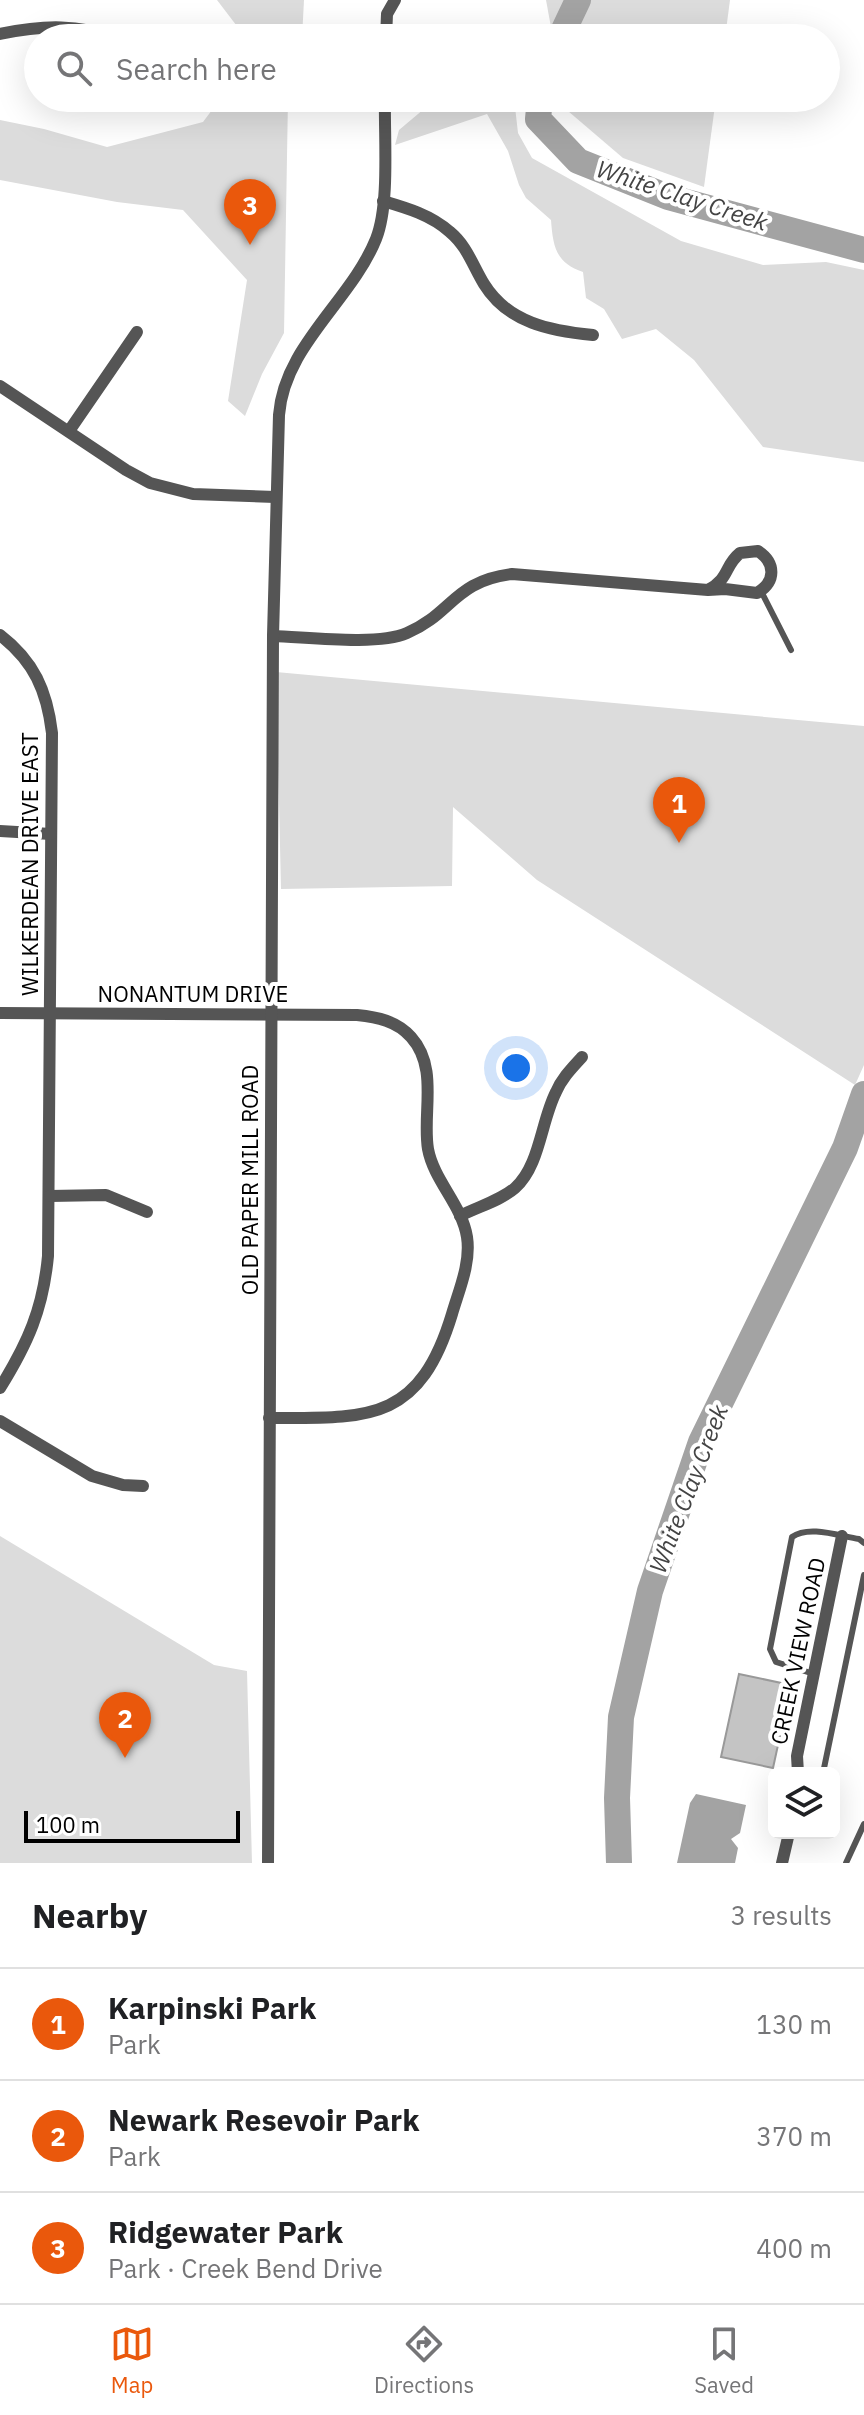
<!DOCTYPE html>
<html lang="en">
<head>
<meta charset="utf-8">
<style>
	:root { --surface:#fff; --page:#f2f2f2; --text:#202124; --muted:#757577; --line:#e0e0e0; --accent:#ea580c }
	body { margin:0; font-family:"IBM Plex Sans",sans-serif; background:var(--page); color:var(--text) }
	.controls { position:absolute; right:24px; bottom:24px; display:grid; overflow:hidden; border-radius:12px; box-shadow:0 8px 32px #0002 }
	.controls button { width:72px; height:72px; display:grid; place-items:center; padding:0; border:0; border-bottom:2px solid var(--line); background:var(--surface); color:var(--text); font:40px sans-serif }
	.scale { position:absolute; left:24px; bottom:20px; width:216px; box-sizing:border-box; padding-left:8px; border:4px solid #000; border-top:0; font-size:22px; line-height:28px; white-space:nowrap; color:#000; -webkit-text-stroke:6px #fff; paint-order:stroke }
	.you { position:absolute; left:516px; top:1068px; width:28px; height:28px; margin:-20px; border:6px solid #fff; border-radius:50%; background:#1a73e8; box-shadow:0 0 0 12px #1a73e833 }
	.badge { display:grid; place-items:center; width:52px; height:52px; border-radius:50%; background:var(--accent); color:#fff; font-size:26px; font-weight:700 }
	.pin { position:absolute; translate:-50% -66px; filter:drop-shadow(0 2px 4px #0008) }
	.pin::after { content:''; position:absolute; top:42px; width:28px; height:24px; background:inherit; clip-path:polygon(0 0,100% 0,50% 100%) }
	.list { margin:0; padding:0; list-style:none }
	h2 { display:flex; justify-content:space-between; align-items:center; height:104px; margin:0; padding:0 32px; font-size:34px }
	h2 small { font-size:26px; font-weight:400; color:var(--muted) }
	.list li { display:grid; grid-template-columns:52px 1fr auto; gap:24px; align-items:center; box-sizing:border-box; height:112px; padding:0 32px; border-top:2px solid var(--line) }
	.list b { display:block; font-size:30px; white-space:nowrap }
	.list p { margin:0; font-size:26px; white-space:nowrap; color:var(--muted) }
	.list em { font-size:26px; font-style:normal; color:var(--muted) }
	.icon { flex:none; width:44px; height:44px; fill:none; stroke:currentColor; stroke-width:2; stroke-linecap:round; stroke-linejoin:round }
	.map { position:relative; flex:none; width:864px; height:1863px; overflow:hidden }
	.search { position:absolute; background:var(--surface); box-shadow:0 8px 32px #0002; left:24px; right:24px; top:24px; height:88px; display:flex; align-items:center; gap:20px; box-sizing:border-box; padding:0 28px; border-radius:44px; color:var(--muted); font-size:30px }
	.sheet { height:440px; background:var(--surface) }
	nav { display:flex; justify-content:space-around; align-items:center; box-sizing:border-box; height:112px; border-top:2px solid var(--line); background:var(--surface); font-size:22px; color:var(--muted) }
	nav a { display:grid; justify-items:center; gap:4px }
	nav .on { color:var(--accent) }
	.map>svg:first-child { display:block }
</style>
</head>
<body>
<div class="map">
<svg width="864" height="1863" viewBox="0 0 864 1863">
	<rect width="100%" height="100%" fill="#fff"/>
	<g fill="#dcdcdc">
		<polygon points="217,0 304,0 302,38 246,38"/>
		<polygon points="546,0 730,0 725,38 553,38"/>
		<polygon points="221,98 288,98 284,333 262,374 245,416 228,401 247,280 183,210 117,202 0,180 0,120 44,129 107,147 203,122"/>
		<path d="M437,98H514L518,133L532,158L681,241L763,265L826,262L864,270V462L763,447L694,360L656,329L622,339L604,309L586,298L583,272C556,263 553,247 551,220L526,198L519,185L508,151L487,114L395,145L399,130Z"/>
		<polygon points="565,98 716,98 704,187 623,158 568,111"/>
		<polygon points="276,672 864,726 864,1065 855,1085 537,880 453,807 452,886 281,889"/>
		<polygon points="0,1536 214,1665 247,1671 252,1863 0,1863"/>
	</g>
	<polygon fill="#a3a3a3" points="696,1794 746,1805 740,1833 731,1839 738,1848 735,1863 677,1863 690,1803"/>
	<g fill="none" stroke-linecap="round" stroke-linejoin="round">
		<g stroke="#a3a3a3" stroke-width="26">
			<polyline points="560,38 578,0"/>
			<polyline points="540,98 538,119 578,161 668,197 864,250"/>
			<polyline points="619,1863 617,1798 621,1717 650,1591 701,1442 845,1148 864,1094"/>
		</g>
	</g>
	<polygon fill="#c4c4c4" stroke="#999" stroke-width="2" points="739,1674 791,1685 773,1768 721,1757"/>
	<g fill="none" stroke-linecap="round" stroke-linejoin="round">
		<g stroke="#555" stroke-width="6">
			<polyline points="761,591 791,650"/>
			<path d="M814,1674L776,1662L770,1649L792,1537C809,1525 839,1536 859,1539L864,1543"/>
			<polyline points="823,1773 864,1575"/>
			<polyline points="846,1863 864,1824"/>
		</g>
		<g stroke="#555" stroke-width="12">
			<path d="M0,34C47,24 76,25 122,38"/>
			<polyline points="386,38 387,14 395,0"/>
			<path d="M383,201C407,208 431,215 450,232C467,246 473,266 484,284C508,323 551,331 593,335"/>
			<polyline points="0,386 126,470 150,483 193,494 275,497"/>
			<polyline points="69,431 137,332"/>
			<path d="M0,635C34,661 47,691 52,733L48,1256C43,1309 28,1343 0,1388"/>
			<path d="M273,636C307,637 377,646 407,633C452,614 454,581 512,574L708,590L725,589L757,593C776,582 776,563 758,551L740,553C724,566 730,578 708,590"/>
			<polyline points="0,831 51,834"/>
			<path d="M0,1013L357,1015C377,1017 397,1021 411,1037C439,1068 422,1113 428,1149C434,1181 462,1205 467,1237C471,1263 459,1290 452,1314C419,1423 368,1418 269,1418"/>
			<polyline points="50,1196 106,1195 147,1212"/>
			<path d="M460,1216C477,1207 500,1201 515,1188C540,1166 541,1121 556,1092C562,1078 572,1068 582,1057"/>
			<polyline points="0,1421 92,1476 123,1485 143,1486"/>
			<polyline points="798,1773 797,1756 842,1536"/>
			<path d="M268,1863L273,636L279,415C284,346 351,301 376,239C390,204 384,137 385,98"/>
			<polyline points="782,1863 789,1833"/>
		</g>
	</g>
	<g text-anchor="middle" stroke-width="8" stroke-linejoin="round" paint-order="stroke">
		<g font-size="22" fill="#000" stroke="#fff">
			<text transform="translate(30 864) rotate(-90)" y="8">WILKERDEAN DRIVE EAST</text>
			<text x="193" y="1002">NONANTUM DRIVE</text>
			<text transform="translate(250 1180) rotate(-90)" y="8">OLD PAPER MILL ROAD</text>
			<text transform="translate(798 1651) rotate(-78)" y="8">CREEK VIEW ROAD</text>
		</g>
		<g font-size="24" font-style="italic" fill="#444" stroke="#fff">
			<text transform="translate(682 196) rotate(18)" y="8">White Clay Creek</text>
			<text transform="translate(689 1489) rotate(-69)" y="8">White Clay Creek</text>
		</g>
	</g>
</svg>
<div class="controls">
<button><svg class="icon" aria-label="layers" viewBox="0 0 24 24"><path d="M12 4l9 5-9 5-9-5zM3 14l9 5 9-5"/></svg></button>
</div>
<div class="scale">100 m</div>
<div class="you"></div>
<div class="pin badge" style="left:679px;top:843px">1</div>
<div class="pin badge" style="left:125px;top:1758px">2</div>
<div class="pin badge" style="left:250px;top:245px">3</div>
<div class="search"><svg class="icon" aria-label="search" viewBox="0 0 24 24"><circle cx="10" cy="10" r="6"/><path d="M15 15l6 6"/></svg>Search here</div>
</div>
<section class="sheet">
<h2>Nearby<small>3 results</small></h2>
<ul class="list">
<li><span class="badge">1</span><div><b>Karpinski Park</b><p>Park</p></div><em>130 m</em></li>
<li><span class="badge">2</span><div><b>Newark Resevoir Park</b><p>Park</p></div><em>370 m</em></li>
<li><span class="badge">3</span><div><b>Ridgewater Park</b><p>Park · Creek Bend Drive</p></div><em>400 m</em></li>
</ul>
</section>
<nav>
<a class="on"><svg class="icon" aria-label="map" viewBox="0 0 24 24"><path d="M3 6l6-2 6 2 6-2v14l-6 2-6-2-6 2zM9 4v14M15 6v14"/></svg>Map</a>
<a><svg class="icon" aria-label="directions" viewBox="0 0 24 24"><path d="M12 3l9 9-9 9-9-9zM9 14v-3h6M13 9l2 2-2 2"/></svg>Directions</a>
<a><svg class="icon" aria-label="saved" viewBox="0 0 24 24"><path d="M7 4h10v16l-5-4-5 4z"/></svg>Saved</a>
</nav>
</body>
</html>
